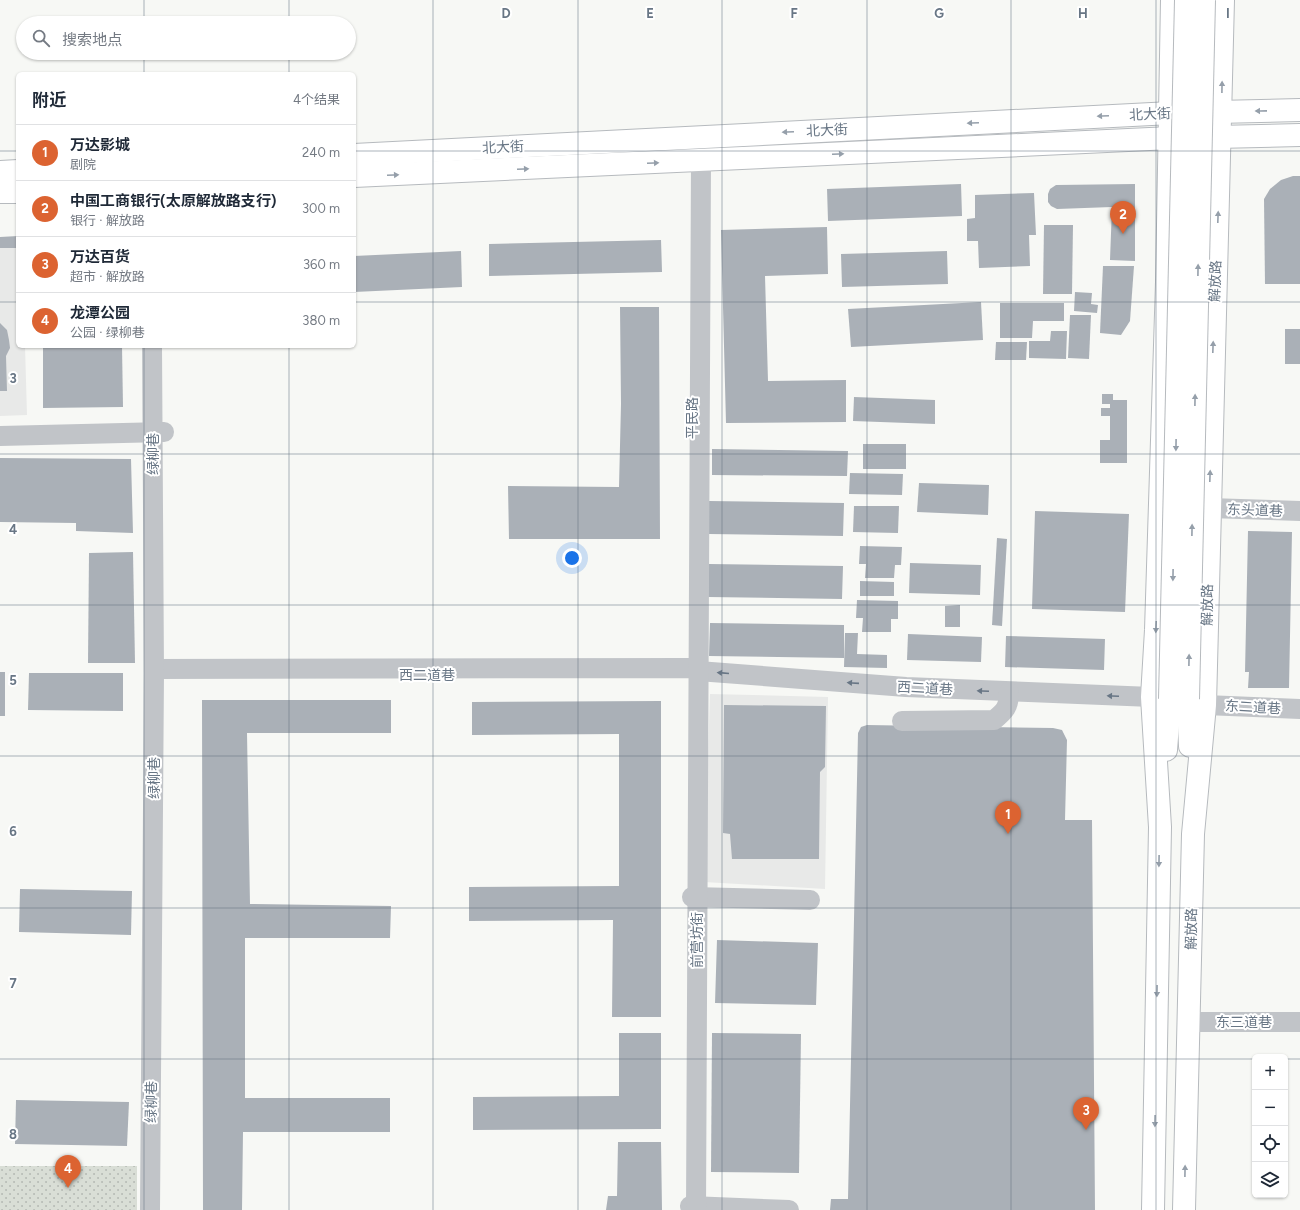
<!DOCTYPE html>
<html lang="zh">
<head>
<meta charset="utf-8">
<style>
	:root { --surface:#fff; --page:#f6f6f7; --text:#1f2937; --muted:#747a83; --line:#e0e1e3; --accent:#dc6331 }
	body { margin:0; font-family:Figtree,"Noto Sans SC",sans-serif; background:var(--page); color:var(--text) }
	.controls { position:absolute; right:12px; bottom:12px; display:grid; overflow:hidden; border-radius:6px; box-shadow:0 1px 3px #0004 }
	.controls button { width:36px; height:36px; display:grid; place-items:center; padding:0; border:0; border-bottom:1px solid var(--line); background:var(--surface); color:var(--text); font:20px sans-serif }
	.you { position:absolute; left:572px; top:558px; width:14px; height:14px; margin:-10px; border:3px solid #fff; border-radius:50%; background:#1a73e8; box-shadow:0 0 0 6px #1a73e833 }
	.badge { display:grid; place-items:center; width:26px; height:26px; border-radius:50%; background:var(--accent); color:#fff; font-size:13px; font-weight:700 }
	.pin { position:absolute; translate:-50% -33px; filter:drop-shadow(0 1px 2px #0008) }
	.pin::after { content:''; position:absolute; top:21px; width:14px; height:12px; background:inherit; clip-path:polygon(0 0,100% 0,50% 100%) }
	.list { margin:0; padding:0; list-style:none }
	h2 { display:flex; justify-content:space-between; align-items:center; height:52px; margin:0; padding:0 16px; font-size:17px }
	h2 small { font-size:13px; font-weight:400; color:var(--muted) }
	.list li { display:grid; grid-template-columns:26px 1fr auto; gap:12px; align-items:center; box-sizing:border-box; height:56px; padding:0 16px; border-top:1px solid var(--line) }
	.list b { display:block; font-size:15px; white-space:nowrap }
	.list p { margin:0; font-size:13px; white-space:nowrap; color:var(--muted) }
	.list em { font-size:13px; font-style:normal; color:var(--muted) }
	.icon { flex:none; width:22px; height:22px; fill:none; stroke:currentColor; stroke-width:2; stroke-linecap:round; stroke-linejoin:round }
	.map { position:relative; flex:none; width:1300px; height:1210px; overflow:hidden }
	.search { position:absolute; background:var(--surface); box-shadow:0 1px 3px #0004; left:16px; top:16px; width:340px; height:44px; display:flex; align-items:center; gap:10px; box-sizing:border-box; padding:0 14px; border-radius:22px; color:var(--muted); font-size:15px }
	.panel { position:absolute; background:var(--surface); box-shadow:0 1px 3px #0004; left:16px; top:72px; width:340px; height:276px; border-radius:6px }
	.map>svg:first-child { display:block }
</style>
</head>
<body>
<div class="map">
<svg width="1300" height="1210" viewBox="0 0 1300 1210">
	<defs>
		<pattern id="grass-dots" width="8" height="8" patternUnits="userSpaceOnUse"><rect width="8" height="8" fill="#d9ded6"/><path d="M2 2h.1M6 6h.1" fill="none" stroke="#b4b9b3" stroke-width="1.8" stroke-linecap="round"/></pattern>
	</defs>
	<rect width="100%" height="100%" fill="#f7f8f5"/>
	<g fill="#e8e9e8">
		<polygon points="0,248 18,248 18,346 25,346 27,415 0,416"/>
		<polygon points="710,694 828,697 825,889 704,882"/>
	</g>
	<rect fill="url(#grass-dots)" x="0" y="1166" width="137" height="44"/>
	<g fill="#aab0b7">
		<polygon points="1293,176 1300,176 1300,284 1265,284 1264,199 1270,189 1281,180"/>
		<polygon points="961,184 962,216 828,221 827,189"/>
		<polygon points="1135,184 1135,261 1110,260 1112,207 1057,209 1051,206 1048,202 1048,194 1050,189 1056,185"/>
		<polygon points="1034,193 1036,235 1029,235 1030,266 979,268 978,241 967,241 967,219 975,218 975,195"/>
		<polygon points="1044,225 1073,225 1072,294 1043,294"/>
		<polygon points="827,227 828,274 765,276 768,381 846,380 846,422 726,423 721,230"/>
		<polygon points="18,236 18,248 0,248 0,237"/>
		<polygon points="661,240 662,272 489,276 489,244"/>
		<polygon points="461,251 462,287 354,292 354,256"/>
		<polygon points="947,251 948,284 842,287 841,254"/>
		<polygon points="1103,266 1134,266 1130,321 1121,335 1100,333"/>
		<polygon points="1075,292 1092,293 1091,304 1098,305 1097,313 1074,311"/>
		<polygon points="981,302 983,340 851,347 848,309"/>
		<polygon points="1000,303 1064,303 1064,321 1033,321 1032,338 1000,338"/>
		<polygon points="620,307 659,307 660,539 509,539 508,486 619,487 621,404"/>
		<polygon points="1070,315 1091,315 1089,359 1068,358"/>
		<polygon points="0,323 7,330 9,340 10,348 6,356 7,391 0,391"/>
		<rect x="1285" y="329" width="15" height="35"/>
		<polygon points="1051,331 1067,331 1066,359 1029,358 1029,341 1050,341"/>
		<polygon points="996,342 1027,342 1026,360 995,360"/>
		<polygon points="122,346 123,407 43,408 43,347"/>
		<polygon points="1102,394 1113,394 1113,400 1127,400 1127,463 1100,463 1100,440 1110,440 1110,416 1101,416 1101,408 1110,408 1110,404 1102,404"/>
		<polygon points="854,397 935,400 935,424 853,421"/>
		<rect x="863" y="444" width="43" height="25"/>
		<polygon points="712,449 848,451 847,476 712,475"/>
		<polygon points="0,458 131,459 133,533 76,531 76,523 0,522"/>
		<polygon points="850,473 903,474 902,495 849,494"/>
		<polygon points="919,483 989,485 988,515 917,512"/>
		<polygon points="709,501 844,503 843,536 709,534"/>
		<polygon points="854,506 899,506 898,533 853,532"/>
		<polygon points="1035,511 1129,514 1125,612 1032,609"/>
		<polygon points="1248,531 1292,532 1289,688 1248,688 1249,672 1245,672"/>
		<polygon points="997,538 1007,539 1002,626 992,625"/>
		<polygon points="860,546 902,547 901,565 895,565 894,578 865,578 866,564 859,564"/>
		<polygon points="133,552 135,663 88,663 89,553"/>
		<polygon points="910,563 981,565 980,595 909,593"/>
		<polygon points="709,564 843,566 842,599 708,597"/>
		<polygon points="860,581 894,582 894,596 860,596"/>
		<polygon points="857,600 898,601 898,619 891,619 891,632 862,632 863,618 856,618"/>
		<polygon points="960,605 960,627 945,627 945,606"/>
		<polygon points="710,623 844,625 844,658 709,656"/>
		<polygon points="845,633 858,633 857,654 887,655 887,668 844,667"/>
		<polygon points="908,634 982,637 981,662 907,660"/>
		<polygon points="1006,636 1105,639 1104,670 1005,667"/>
		<rect x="0" y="672" width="5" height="44"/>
		<polygon points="29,673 123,673 123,711 28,710"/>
		<polygon points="202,700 391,700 391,733 247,733 250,904 391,906 390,938 245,938 245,1098 390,1098 390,1132 243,1132 242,1210 203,1210"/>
		<polygon points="661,701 661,1017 612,1017 613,920 469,921 469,887 619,886 619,734 472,735 472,702"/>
		<polygon points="724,705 826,706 825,767 820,772 819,859 732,859 730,834 723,833"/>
		<polygon points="867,725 1053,728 1062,730 1067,740 1065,820 1092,820 1095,1210 830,1210 831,1199 848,1199 858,733 861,727"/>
		<polygon points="20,889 132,891 131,935 19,932"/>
		<polygon points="717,940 818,943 816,1005 715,1003"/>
		<polygon points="619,1033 661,1033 661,1129 473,1130 473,1097 619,1096"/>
		<polygon points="712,1033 801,1034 799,1173 711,1172"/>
		<polygon points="16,1100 129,1102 127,1146 15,1144"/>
		<polygon points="618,1142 661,1142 662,1210 606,1210 608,1196 617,1196"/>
	</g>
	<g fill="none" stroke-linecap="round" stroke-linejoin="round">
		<defs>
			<g id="major">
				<polyline points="354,155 1171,113 1300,110"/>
				<polyline points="0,172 18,171"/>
				<polyline points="354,176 1171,138 1300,135"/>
				<polyline points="0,192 18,192"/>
				<polyline points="1188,699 1190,746"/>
				<polyline points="1166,750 1170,699"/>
				<polyline points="1153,1210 1160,827 1152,697 1156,630 1167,282 1172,0"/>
				<polyline points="1184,1210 1193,834 1205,705 1223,0"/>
			</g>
		</defs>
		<use href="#major" stroke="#b6babe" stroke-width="24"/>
		<g stroke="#c1c4c8" stroke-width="20">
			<polyline points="0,436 164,432"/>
			<polyline points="1209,508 1300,511"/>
			<polyline points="154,669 691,668 698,671 906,687 1152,697"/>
			<polyline points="1205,705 1300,709"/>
			<path d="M902,721L994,720C1005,711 1009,707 1009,692"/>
			<polyline points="692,897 810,900"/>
			<polyline points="1189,1022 1300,1022"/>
			<polyline points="690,1206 789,1210"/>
			<polyline points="150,1210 154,673 152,346"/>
			<polyline points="696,1210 701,161"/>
		</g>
		<use href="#major" stroke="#fff" stroke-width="22"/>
		<defs>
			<g id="major-bridge">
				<polyline points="1170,699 1186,0"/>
				<polyline points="1188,699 1204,0"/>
			</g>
		</defs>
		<use href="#major-bridge" stroke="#b6babe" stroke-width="24" stroke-linecap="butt"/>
		<use href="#major-bridge" stroke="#fff" stroke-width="22"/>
	</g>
	<defs><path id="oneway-solid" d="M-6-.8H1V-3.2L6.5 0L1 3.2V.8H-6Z"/></defs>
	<g fill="#959faa">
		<use href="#oneway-solid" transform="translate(1222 87) rotate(-89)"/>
		<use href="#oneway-solid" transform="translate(1261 111) rotate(179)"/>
		<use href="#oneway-solid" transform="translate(1103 116) rotate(177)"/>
		<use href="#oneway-solid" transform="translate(973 123) rotate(177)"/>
		<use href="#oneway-solid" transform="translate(788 132) rotate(177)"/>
		<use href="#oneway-solid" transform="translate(838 154) rotate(-3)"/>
		<use href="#oneway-solid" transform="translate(653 163) rotate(-3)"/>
		<use href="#oneway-solid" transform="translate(523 169) rotate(-3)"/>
		<use href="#oneway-solid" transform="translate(393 175) rotate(-3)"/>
		<use href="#oneway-solid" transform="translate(1218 217) rotate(-88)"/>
		<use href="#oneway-solid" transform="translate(1198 270) rotate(-89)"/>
		<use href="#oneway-solid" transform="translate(1213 347) rotate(-88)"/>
		<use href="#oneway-solid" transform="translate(1195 400) rotate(-89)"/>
		<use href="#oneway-solid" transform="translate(1176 445) rotate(91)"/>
		<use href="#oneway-solid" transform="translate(1210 476) rotate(-88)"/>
		<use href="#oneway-solid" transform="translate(1192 530) rotate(-89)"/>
		<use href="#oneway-solid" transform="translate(1173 575) rotate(91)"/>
		<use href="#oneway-solid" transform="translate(1156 627) rotate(92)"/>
		<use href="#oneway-solid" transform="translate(1189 660) rotate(-89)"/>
		<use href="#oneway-solid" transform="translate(1159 861) rotate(91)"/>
		<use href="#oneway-solid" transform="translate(1157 991) rotate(91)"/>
		<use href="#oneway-solid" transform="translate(1155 1121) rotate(91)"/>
		<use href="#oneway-solid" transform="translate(1185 1171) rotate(-89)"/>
	</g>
	<g fill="#687685">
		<use href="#oneway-solid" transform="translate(723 673) rotate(-175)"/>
		<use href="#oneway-solid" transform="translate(853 683) rotate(-176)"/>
		<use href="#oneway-solid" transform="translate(983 691) rotate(-177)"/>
		<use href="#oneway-solid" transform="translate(1113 696) rotate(-178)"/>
	</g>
	<path fill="none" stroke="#687685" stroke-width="1" stroke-opacity="0.55" d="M144,0V23M289,0V23M433,0V1210M578,0V1210M722,0V1210M867,0V1210M1011,0V1210M1156,0V1210M144,53V74M289,53V74M0,151H18M354,151H1300M0,302H18M354,302H1300M144,346V1210M289,346V1210M0,454H1300M0,605H1300M0,756H1300M0,908H1300M0,1059H1255M1285,1059H1300"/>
	<g text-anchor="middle" stroke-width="4" stroke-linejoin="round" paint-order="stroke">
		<g font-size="14" fill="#687685" stroke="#fff">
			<text transform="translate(1150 114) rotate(-3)" y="5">北大街</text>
			<text transform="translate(827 130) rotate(-3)" y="5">北大街</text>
			<text transform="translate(503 147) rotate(-3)" y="5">北大街</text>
			<text transform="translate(1215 281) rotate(-88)" y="5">解放路</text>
			<text transform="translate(692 418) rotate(-90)" y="5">平民路</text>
			<text transform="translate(153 454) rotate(-90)" y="5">绿柳巷</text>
			<text transform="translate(1255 510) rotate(2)" y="5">东头道巷</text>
			<text transform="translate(1207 605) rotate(-89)" y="5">解放路</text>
			<text x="427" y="680">西二道巷</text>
			<text transform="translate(925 688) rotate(3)" y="5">西二道巷</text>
			<text transform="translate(1253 707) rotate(3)" y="5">东二道巷</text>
			<text transform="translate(154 778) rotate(-90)" y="5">绿柳巷</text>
			<text transform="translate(1191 929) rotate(-89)" y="5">解放路</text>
			<text transform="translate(697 940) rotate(-90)" y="5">前营坊街</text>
			<text x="1244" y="1027">东三道巷</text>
			<text transform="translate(151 1102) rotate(-89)" y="5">绿柳巷</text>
		</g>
	</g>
	<g font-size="13" text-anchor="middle" font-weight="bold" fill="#687685" stroke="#fff" stroke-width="4" stroke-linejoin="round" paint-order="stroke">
		<text x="506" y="18">D</text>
		<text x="650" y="18">E</text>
		<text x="794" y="18">F</text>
		<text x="939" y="18">G</text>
		<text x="1083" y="18">H</text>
		<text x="1228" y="18">I</text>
		<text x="13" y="383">3</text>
		<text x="13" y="534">4</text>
		<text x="13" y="685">5</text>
		<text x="13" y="836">6</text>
		<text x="13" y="988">7</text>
		<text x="13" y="1139">8</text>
	</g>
</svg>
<div class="controls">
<button>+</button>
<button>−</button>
<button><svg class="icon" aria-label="locate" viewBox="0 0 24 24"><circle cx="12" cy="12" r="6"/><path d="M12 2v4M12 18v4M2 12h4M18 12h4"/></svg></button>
<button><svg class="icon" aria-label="layers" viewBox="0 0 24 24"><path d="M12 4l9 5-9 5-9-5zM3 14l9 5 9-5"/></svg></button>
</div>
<div class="you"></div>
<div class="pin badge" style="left:1008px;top:834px">1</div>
<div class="pin badge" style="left:1123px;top:234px">2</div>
<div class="pin badge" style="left:1086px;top:1130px">3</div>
<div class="pin badge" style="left:68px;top:1188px">4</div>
<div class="search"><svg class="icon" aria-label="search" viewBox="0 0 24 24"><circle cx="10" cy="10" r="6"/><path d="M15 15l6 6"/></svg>搜索地点</div>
<section class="panel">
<h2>附近<small>4个结果</small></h2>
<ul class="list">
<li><span class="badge">1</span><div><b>万达影城</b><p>剧院</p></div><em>240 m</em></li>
<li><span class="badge">2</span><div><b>中国工商银行(太原解放路支行)</b><p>银行 · 解放路</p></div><em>300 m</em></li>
<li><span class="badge">3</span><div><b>万达百货</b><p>超市 · 解放路</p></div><em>360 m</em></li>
<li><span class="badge">4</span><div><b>龙潭公园</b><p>公园 · 绿柳巷</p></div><em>380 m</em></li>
</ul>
</section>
</div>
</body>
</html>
